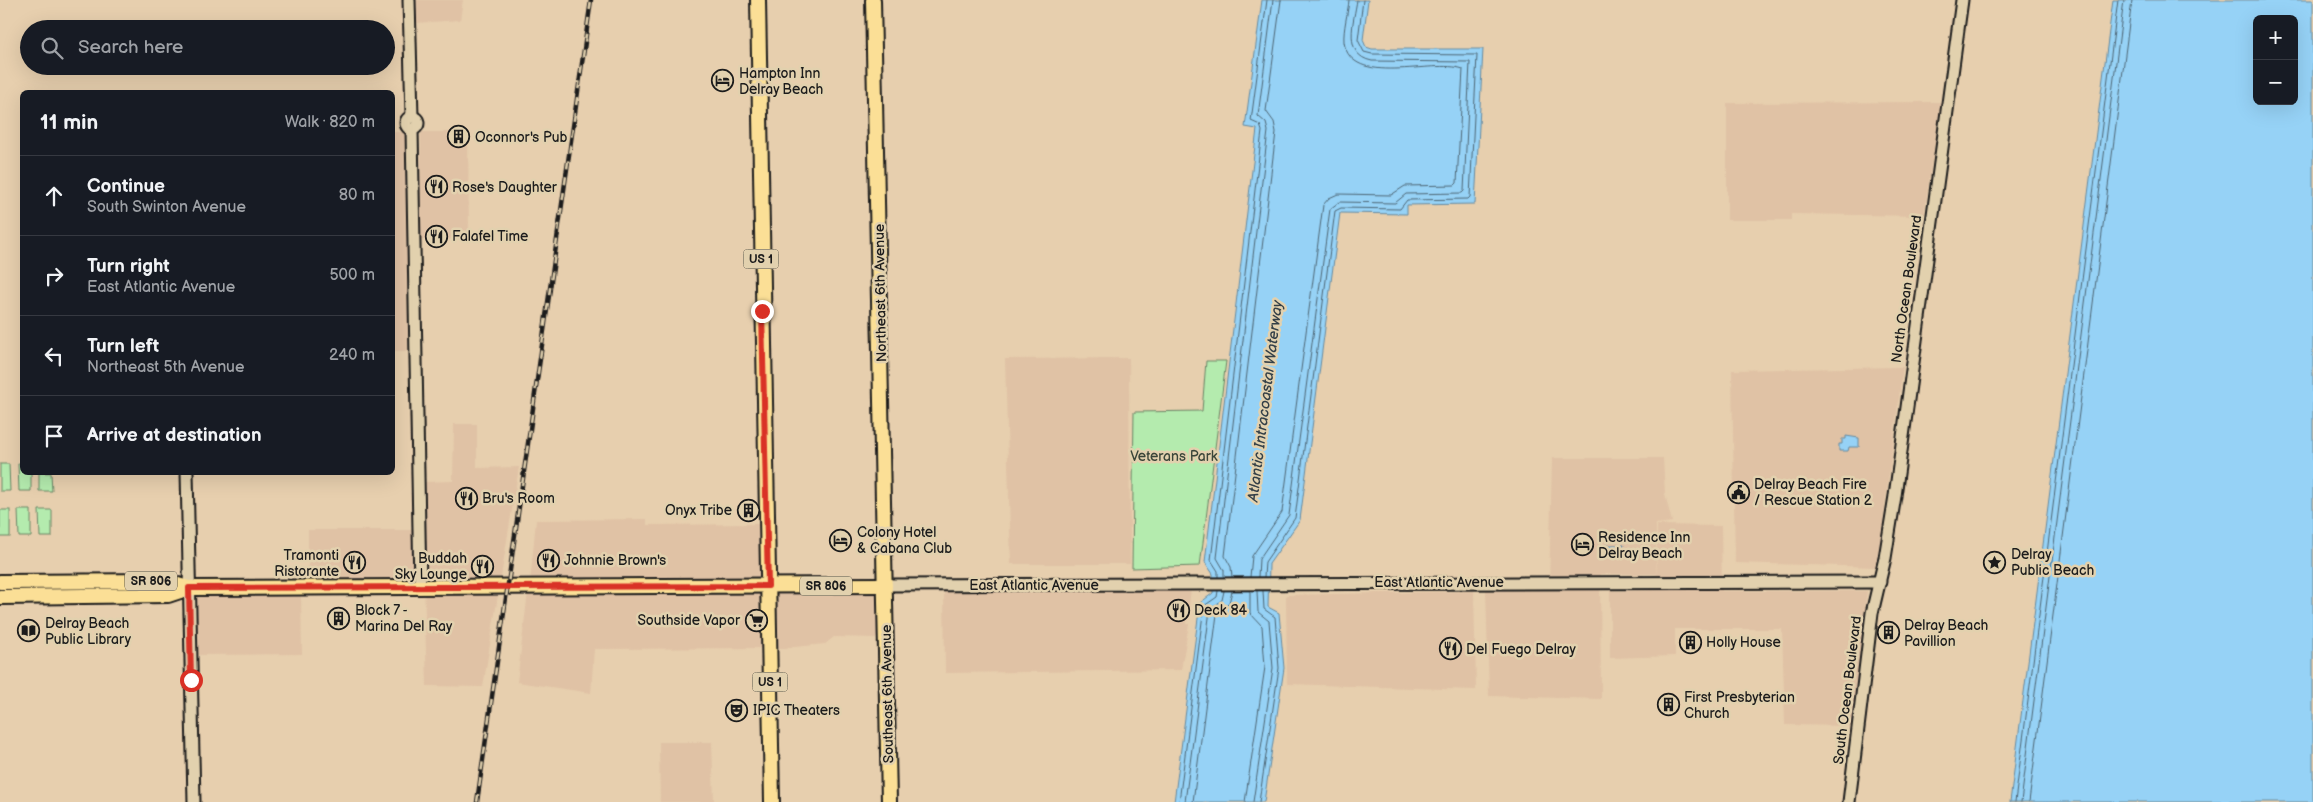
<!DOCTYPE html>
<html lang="en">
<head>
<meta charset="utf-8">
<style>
	:root { --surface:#171b24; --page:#20242c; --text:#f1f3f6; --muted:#9ea1a6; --line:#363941 }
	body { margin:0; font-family:"Balsamiq Sans",sans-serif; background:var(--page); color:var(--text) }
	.controls { position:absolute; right:15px; top:15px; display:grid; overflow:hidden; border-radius:8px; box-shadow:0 5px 20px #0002 }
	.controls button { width:45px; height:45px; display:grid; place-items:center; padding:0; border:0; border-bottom:1px solid var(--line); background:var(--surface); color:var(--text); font:25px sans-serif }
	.stop { position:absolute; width:15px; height:15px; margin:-11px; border:4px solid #d93025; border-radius:50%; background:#fff }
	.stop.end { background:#d93025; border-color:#fff; box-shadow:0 1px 5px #0008 }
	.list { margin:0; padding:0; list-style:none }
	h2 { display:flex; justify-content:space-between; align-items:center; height:65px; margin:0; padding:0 20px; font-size:21px }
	h2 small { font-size:16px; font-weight:400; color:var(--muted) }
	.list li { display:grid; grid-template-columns:32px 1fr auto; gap:15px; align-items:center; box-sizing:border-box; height:80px; padding:0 20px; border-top:1px solid var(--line) }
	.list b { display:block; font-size:19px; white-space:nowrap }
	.list p { margin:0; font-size:16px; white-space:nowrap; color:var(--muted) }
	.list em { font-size:16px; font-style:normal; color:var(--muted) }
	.icon { flex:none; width:28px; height:28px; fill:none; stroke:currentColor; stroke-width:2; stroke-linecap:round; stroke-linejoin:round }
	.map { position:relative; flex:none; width:2313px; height:802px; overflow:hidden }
	.search { position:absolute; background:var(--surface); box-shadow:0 5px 20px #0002; left:20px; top:20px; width:375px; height:55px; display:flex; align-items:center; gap:12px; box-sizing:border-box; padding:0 18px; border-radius:28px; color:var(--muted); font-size:19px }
	.panel { position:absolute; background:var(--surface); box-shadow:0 5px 20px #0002; left:20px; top:90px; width:375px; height:385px; border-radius:8px }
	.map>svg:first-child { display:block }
</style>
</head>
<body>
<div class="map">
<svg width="2313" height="802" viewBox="0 0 2313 802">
	<rect width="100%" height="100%" fill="#e7cfae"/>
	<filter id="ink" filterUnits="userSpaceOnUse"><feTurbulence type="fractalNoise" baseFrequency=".02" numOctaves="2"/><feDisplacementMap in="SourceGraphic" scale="10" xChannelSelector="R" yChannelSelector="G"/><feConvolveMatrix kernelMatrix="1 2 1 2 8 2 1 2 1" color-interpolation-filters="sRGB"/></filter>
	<g filter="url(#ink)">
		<g fill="#e0c2a5">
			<polygon points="415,0 463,0 460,20 416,23"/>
			<polygon points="1941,102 1924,216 1791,214 1791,220 1727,220 1727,103"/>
			<polygon points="392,132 406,132 412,351 393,351"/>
			<polygon points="421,132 468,132 469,239 420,240"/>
			<polygon points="1129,358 1130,564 1011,564 1005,359"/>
			<polygon points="1903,367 1877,567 1735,563 1732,370"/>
			<polygon points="454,424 477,424 477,468 519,467 483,687 427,686 424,583 308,583 308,530 424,530 423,482 453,481"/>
			<polygon points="1552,458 1663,458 1665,494 1672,522 1656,524 1656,574 1600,574 1601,699 1489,696 1486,589 1549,590"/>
			<polygon points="647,519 647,525 761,524 763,572 761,577 755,580 530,583 536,520"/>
			<polygon points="1657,525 1721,526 1722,591 1867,591 1852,726 1785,725 1782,629 1675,629 1675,656 1610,658 1610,591 1656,590"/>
			<polygon points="1191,588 1187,624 1189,624 1181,670 945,673 944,591"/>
			<polygon points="729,591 879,592 878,638 834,637 825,644 784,648 594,649 591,693 517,682 528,592"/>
			<polygon points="1474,591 1476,690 1287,684 1286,595"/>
			<polygon points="195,593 301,593 302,654 196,655"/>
			<polygon points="659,742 712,742 714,802 660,802"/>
		</g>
		<g fill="#b4ebae" stroke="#688465">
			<polygon points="1206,361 1226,361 1200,566 1132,568 1134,412 1202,411"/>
			<polygon points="0,464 9,464 10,491 0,491"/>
			<polygon points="18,464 22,464 22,472 31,473 31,491 19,491"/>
			<polygon points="39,473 51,473 52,491 39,491"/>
			<rect x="0" y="510" width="10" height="27"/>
			<polygon points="18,510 31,510 31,537 19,537"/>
			<polygon points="39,510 52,510 52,537 40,537"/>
		</g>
		<g fill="#96d2f6" stroke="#65899f" fill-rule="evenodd">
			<polygon points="1262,0 1368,0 1363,40 1366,47 1372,49 1483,49 1475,204 1407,205 1407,214 1340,213 1300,520 1269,564 1268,607 1279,613 1284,668 1264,802 1174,802 1200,603 1213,593 1213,574 1205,562 1257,129 1245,127"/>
			<path d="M2113,0H2313V802H2010ZM2257,19H2294V101H2257Z"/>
			<polygon points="1846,436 1859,438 1859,447 1849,447 1848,451 1839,451 1839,444 1842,444 1842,439 1846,439"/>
			<polygon points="1605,545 1624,545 1620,555 1613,556 1606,552"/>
		</g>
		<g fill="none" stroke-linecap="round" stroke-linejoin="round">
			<g stroke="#4d6573" stroke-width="1">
				<polyline points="1218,577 1218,571 1211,560 1262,131 1260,125 1251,121 1267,0"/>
				<polyline points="1224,577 1224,570 1217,558 1268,131 1266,123 1258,116 1273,0"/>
				<polyline points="1232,577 1231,567 1225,556 1276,132 1274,122 1266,111 1281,0"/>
				<path d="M1250,577L1252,556L1282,512L1323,205L1329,198L1338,194L1391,195L1405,186L1455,185L1457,183L1463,69C1433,58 1351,89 1344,42C1343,29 1348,13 1349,0"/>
				<path d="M1258,577L1259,559L1289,515L1330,209L1339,202L1395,203L1406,194L1462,193L1464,191L1470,62L1372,61C1342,55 1354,21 1357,0"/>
				<polyline points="1264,577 1265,562 1295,518 1335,211 1341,208 1400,209 1407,200 1468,199 1470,197 1477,55 1372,54 1364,52 1358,40 1363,0"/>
				<polyline points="1179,802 1204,606 1217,597 1218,591"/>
				<polyline points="1185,802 1210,610 1222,600 1224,591"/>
				<polyline points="1193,802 1217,614 1229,603 1232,591"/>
				<polyline points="1245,802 1265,667 1262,626 1250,613 1250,591"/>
				<polyline points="1253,802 1273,668 1269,621 1258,612 1257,591"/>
				<polyline points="1259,802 1279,668 1275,617 1264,609 1263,591"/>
				<polyline points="2015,802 2118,0"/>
				<polyline points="2021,802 2124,0"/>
				<polyline points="2029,802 2132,0"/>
			</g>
			<defs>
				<g id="secondary">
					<polyline points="409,0 412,117"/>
					<circle cx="412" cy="123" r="6"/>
					<polyline points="412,130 420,588"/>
					<polyline points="187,472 194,802"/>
					<polyline points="885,585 1880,582"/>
					<polyline points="1849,802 1872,613 1885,558 1895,496 1962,0"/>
				</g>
				<g id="primary">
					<polyline points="758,0 772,802"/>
					<polyline points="873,0 889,802"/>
					<polyline points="0,582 164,581 188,588"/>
					<polyline points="0,597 168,595 189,588 885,585"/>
				</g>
			</defs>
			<use href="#secondary" stroke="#1c1c1c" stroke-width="15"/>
			<use href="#primary" stroke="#1c1c1c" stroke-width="18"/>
			<use href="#secondary" stroke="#e2d1ae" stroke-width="11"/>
			<use href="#primary" stroke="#fbdf96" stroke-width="14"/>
			<defs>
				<polyline id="rail" points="477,802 591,0"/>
			</defs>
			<use href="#rail" stroke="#1c1c1c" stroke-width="4.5"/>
			<use href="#rail" stroke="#e2d1ae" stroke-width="2.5" stroke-dasharray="8" stroke-linecap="butt"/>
		</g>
	</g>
	<g fill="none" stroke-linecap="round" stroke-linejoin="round" filter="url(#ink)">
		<polyline stroke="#d93025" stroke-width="6" points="191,680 189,588 768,586 762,311"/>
	</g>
	<defs>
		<symbol id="hotel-ring" viewBox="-11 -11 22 22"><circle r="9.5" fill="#e2d1ae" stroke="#1c1c1c" stroke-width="1.5"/><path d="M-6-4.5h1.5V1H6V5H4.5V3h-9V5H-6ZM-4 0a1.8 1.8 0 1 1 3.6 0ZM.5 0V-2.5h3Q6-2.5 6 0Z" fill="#1c1c1c"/></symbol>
		<symbol id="building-ring" viewBox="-11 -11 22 22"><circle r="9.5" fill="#e2d1ae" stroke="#1c1c1c" stroke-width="1.5"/><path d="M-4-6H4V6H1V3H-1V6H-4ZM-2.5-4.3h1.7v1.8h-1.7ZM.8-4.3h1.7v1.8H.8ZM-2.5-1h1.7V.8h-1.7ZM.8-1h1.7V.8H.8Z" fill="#1c1c1c"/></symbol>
		<symbol id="restaurant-ring" viewBox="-11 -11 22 22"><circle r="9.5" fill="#e2d1ae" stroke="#1c1c1c" stroke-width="1.5"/><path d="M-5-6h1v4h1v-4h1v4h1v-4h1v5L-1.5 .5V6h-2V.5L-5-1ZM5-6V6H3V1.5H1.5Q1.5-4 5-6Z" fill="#1c1c1c"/></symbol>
		<symbol id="civic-ring" viewBox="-11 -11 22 22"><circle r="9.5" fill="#e2d1ae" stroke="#1c1c1c" stroke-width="1.5"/><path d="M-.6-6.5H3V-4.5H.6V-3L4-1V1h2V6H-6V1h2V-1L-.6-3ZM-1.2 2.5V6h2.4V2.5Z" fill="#1c1c1c"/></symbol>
		<symbol id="sight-ring" viewBox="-11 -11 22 22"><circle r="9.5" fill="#e2d1ae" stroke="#1c1c1c" stroke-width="1.5"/><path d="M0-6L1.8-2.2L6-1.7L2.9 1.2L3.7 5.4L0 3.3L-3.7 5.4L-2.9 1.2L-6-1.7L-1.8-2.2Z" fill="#1c1c1c"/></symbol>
		<symbol id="supermarket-ring" viewBox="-11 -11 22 22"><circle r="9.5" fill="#e2d1ae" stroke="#1c1c1c" stroke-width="1.5"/><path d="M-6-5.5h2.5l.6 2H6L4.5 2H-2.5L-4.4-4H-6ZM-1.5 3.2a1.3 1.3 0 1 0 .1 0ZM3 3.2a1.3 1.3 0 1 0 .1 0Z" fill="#1c1c1c"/></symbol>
		<symbol id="library-ring" viewBox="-11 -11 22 22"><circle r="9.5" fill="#e2d1ae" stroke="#1c1c1c" stroke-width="1.5"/><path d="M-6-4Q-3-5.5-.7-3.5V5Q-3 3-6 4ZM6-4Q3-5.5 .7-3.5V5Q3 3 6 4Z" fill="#1c1c1c"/></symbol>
		<symbol id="theatre-ring" viewBox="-11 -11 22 22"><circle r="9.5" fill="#e2d1ae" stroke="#1c1c1c" stroke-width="1.5"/><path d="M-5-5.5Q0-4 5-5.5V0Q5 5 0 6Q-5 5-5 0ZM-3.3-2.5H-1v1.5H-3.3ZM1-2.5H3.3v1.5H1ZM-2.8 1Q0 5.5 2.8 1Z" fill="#1c1c1c"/></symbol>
	</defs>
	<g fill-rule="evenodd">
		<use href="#hotel-ring" x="710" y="68" width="25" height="25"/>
		<use href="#building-ring" x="446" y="124" width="25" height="25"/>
		<use href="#restaurant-ring" x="424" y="174" width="25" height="25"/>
		<use href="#restaurant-ring" x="424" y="224" width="25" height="25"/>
		<use href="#civic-ring" x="1726" y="480" width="25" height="25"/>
		<use href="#restaurant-ring" x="454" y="486" width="25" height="25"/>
		<use href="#building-ring" x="736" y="498" width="25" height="25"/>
		<use href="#hotel-ring" x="828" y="528" width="25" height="25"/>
		<use href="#hotel-ring" x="1570" y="532" width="25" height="25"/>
		<use href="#restaurant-ring" x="536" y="548" width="25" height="25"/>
		<use href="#sight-ring" x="1982" y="550" width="25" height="25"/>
		<use href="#restaurant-ring" x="342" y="550" width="25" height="25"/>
		<use href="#restaurant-ring" x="470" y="554" width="25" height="25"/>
		<use href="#restaurant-ring" x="1166" y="598" width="25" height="25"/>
		<use href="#building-ring" x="326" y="606" width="25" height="25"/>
		<use href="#supermarket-ring" x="744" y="608" width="25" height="25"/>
		<use href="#library-ring" x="16" y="618" width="25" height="25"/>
		<use href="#building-ring" x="1876" y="620" width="25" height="25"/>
		<use href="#building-ring" x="1678" y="630" width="25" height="25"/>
		<use href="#restaurant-ring" x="1438" y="636" width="25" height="25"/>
		<use href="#building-ring" x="1656" y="692" width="25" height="25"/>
		<use href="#theatre-ring" x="724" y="698" width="25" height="25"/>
	</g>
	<g text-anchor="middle" stroke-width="5" stroke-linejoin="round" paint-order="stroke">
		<g fill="#e2d1ae" stroke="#575248" stroke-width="1">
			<rect x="743.5" y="249.5" width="35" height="19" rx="4"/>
			<rect x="125" y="571.5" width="52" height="19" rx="4"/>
			<rect x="800" y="576.5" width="52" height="19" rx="4"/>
			<rect x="752.5" y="672.5" width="35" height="19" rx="4"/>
		</g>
		<g font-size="12" font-weight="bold" fill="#1c1c1c">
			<text x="761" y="263">US 1</text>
			<text x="151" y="585">SR 806</text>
			<text x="826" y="590">SR 806</text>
			<text x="770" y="686">US 1</text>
		</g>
		<g font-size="14" fill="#1c1c1c" stroke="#e2d1ae" text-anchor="start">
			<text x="739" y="78">Hampton Inn<tspan x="739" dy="16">Delray Beach</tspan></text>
			<text x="475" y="142">Oconnor's Pub</text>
			<text x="452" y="192">Rose's Daughter</text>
			<text x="452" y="241">Falafel Time</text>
			<text x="1754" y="489">Delray Beach Fire<tspan x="1754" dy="16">/ Rescue Station 2</tspan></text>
			<text x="482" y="503">Bru's Room</text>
			<text x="732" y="515" text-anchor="end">Onyx Tribe</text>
			<text x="857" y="537">Colony Hotel<tspan x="857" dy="16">&amp; Cabana Club</tspan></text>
			<text x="1598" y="542">Residence Inn<tspan x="1598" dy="16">Delray Beach</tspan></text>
			<text x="2011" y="559">Delray<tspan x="2011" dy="16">Public Beach</tspan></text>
			<text x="339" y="560" text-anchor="end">Tramonti<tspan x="339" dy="16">Ristorante</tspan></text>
			<text x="467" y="563" text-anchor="end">Buddah<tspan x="467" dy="16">Sky Lounge</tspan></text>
			<text x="564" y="565">Johnnie Brown's</text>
			<text x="355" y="615">Block 7 -<tspan x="355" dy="16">Marina Del Ray</tspan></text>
			<text x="1194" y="615">Deck 84</text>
			<text x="740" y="625" text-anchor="end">Southside Vapor</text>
			<text x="45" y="628">Delray Beach<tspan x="45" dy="16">Public Library</tspan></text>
			<text x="1904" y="630">Delray Beach<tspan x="1904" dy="16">Pavillion</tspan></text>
			<text x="1706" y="647">Holly House</text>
			<text x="1466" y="654">Del Fuego Delray</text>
			<text x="1684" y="702">First Presbyterian<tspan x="1684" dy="16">Church</tspan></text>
			<text x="753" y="715">IPIC Theaters</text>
		</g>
		<g font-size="14" fill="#1c1c1c" stroke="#e2d1ae">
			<text transform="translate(1906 289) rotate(-82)" y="5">North Ocean Boulevard</text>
			<text transform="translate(880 293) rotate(-91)" y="5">Northeast 6th Avenue</text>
			<text x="1439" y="587">East Atlantic Avenue</text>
			<text x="1034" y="590">East Atlantic Avenue</text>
			<text transform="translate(1847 690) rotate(-83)" y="5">South Ocean Boulevard</text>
			<text transform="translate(887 694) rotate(-91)" y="5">Southeast 6th Avenue</text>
		</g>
		<g font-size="14" fill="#3a4539" stroke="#e2d1ae">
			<text x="1174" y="461">Veterans Park</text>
		</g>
		<g font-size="15" font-style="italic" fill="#344048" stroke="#e2d1ae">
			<text transform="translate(1265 401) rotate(-83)" y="5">Atlantic Intracoastal Waterway</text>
		</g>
	</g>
</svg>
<div class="controls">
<button>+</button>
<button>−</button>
</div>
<div class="stop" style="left:191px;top:680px"></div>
<div class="stop end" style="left:762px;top:311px"></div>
<div class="search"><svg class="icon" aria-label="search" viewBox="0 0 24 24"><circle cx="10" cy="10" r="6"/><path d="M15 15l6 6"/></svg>Search here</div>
<section class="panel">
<h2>11 min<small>Walk · 820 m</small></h2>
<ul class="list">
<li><svg class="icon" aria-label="ahead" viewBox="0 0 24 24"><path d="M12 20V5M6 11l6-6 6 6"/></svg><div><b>Continue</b><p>South Swinton Avenue</p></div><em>80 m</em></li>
<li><svg class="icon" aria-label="right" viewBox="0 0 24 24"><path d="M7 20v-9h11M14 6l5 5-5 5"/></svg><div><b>Turn right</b><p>East Atlantic Avenue</p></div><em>500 m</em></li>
<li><svg class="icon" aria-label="left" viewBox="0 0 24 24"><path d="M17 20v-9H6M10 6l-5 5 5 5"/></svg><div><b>Turn left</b><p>Northeast 5th Avenue</p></div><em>240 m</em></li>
<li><svg class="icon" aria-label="arrive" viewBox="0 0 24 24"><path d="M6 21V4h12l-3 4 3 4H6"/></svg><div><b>Arrive at destination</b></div></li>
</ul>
</section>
</div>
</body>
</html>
